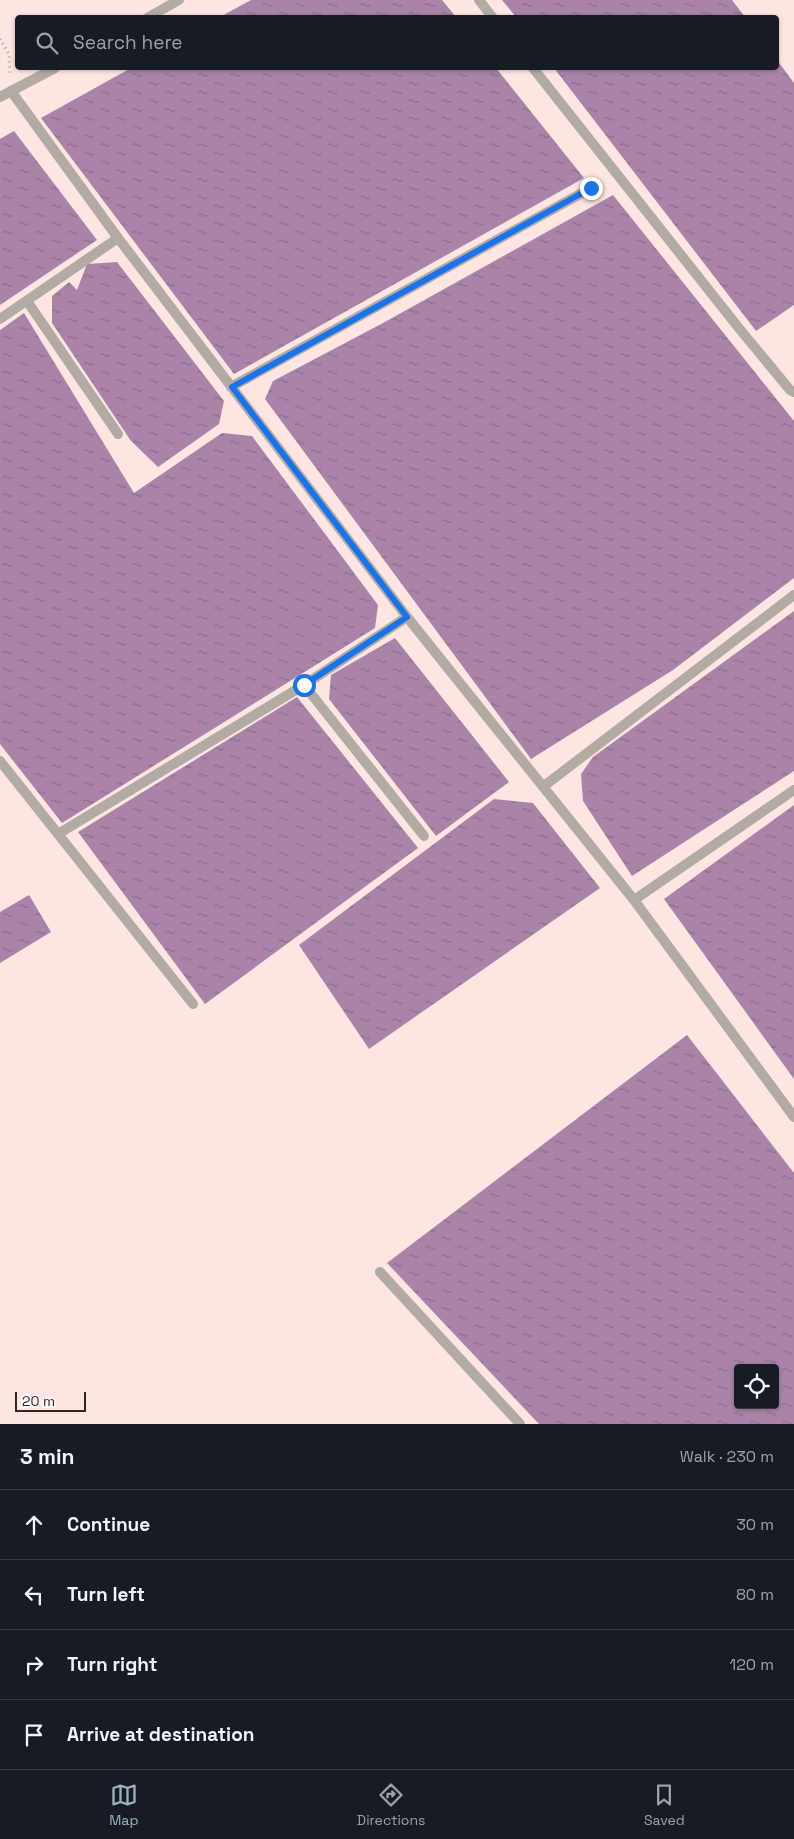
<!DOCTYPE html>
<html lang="en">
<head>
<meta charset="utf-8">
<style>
	:root { --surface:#171b24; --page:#242831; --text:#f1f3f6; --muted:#9ea1a6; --line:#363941; --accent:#9cb3c2 }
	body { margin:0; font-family:"Space Grotesk",sans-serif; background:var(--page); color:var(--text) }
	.controls { position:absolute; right:15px; bottom:15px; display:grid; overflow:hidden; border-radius:5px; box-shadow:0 1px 4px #0004 }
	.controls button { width:45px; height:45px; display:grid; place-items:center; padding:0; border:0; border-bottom:1px solid var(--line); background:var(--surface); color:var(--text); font:25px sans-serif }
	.scale { position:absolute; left:15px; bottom:12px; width:71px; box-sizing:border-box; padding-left:5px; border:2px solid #302725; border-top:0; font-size:14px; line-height:18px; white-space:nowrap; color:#302725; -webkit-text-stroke:4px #fcf7f6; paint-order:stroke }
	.stop { position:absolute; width:15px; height:15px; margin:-11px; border:4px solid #1a73e8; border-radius:50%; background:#fff }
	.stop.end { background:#1a73e8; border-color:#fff; box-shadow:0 1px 5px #0008 }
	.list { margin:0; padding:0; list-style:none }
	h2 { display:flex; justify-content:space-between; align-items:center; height:65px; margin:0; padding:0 20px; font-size:21px }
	h2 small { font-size:16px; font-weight:400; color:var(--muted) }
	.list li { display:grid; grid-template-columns:32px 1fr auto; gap:15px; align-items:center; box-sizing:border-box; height:70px; padding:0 20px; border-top:1px solid var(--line) }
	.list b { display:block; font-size:19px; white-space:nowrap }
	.list em { font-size:16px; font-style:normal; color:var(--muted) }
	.icon { flex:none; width:28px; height:28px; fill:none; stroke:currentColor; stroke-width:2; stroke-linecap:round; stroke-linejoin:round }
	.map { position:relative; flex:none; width:794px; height:1424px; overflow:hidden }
	.search { position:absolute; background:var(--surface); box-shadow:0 1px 4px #0004; left:15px; right:15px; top:15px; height:55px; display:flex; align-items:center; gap:12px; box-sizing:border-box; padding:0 18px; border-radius:5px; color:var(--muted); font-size:19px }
	.sheet { height:345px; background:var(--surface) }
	nav { display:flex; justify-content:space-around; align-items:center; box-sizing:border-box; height:70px; border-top:1px solid var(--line); background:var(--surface); font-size:14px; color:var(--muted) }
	nav a { display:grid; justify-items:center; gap:2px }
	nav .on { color:var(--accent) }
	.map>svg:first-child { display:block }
</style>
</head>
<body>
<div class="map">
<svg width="794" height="1424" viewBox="0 0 794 1424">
	<defs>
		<pattern id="water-ripples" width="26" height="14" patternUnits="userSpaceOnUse" patternTransform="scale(1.25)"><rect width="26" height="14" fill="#a984a8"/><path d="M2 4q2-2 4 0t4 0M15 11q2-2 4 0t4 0" fill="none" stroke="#8a6c89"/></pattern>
	</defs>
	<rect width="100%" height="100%" fill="#fee5e1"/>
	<g fill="url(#water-ripples)" fill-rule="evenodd">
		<polygon points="251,0 442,0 456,17 220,17"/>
		<polygon points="502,0 732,0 745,17 516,17"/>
		<polygon points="777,60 794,83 794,305 756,331 554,68 776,68"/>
		<polygon points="131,68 496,68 584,178 234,374 41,118"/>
		<polygon points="14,131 97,240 0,305 0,139"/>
		<polygon points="613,195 794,421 794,578 673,670 531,759 265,399 273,381 383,323"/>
		<polygon points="117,262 224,401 219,424 158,467 131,441 52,323 52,296 69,282 77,290 87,264"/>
		<polygon points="24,313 134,493 222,433 252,436 378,605 375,628 62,823 0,744 0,330"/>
		<polygon points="794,611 794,771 632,876 583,801 581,774 593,757"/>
		<polygon points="395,638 509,782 436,836 329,699 331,675"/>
		<polygon points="297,697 418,848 205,1004 78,832"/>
		<polygon points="494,799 533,803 600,888 369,1049 299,945"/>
		<polygon points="794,805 794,1079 664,899"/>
		<polygon points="29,895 51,932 0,963 0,912"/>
		<path d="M687,1035L794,1173V1424H539L387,1263ZM738,1368H775V1405H738Z"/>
	</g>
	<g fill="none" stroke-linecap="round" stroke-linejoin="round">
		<polyline stroke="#ad9a97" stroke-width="3" stroke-dasharray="1 4" stroke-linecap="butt" points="0,39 9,54 10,73"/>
		<g stroke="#b2aaa4" stroke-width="10">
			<polyline points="479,0 493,18"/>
			<polyline points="147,18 179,0"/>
			<polyline points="533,68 738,327 790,390 794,392"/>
			<polyline points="11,91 118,238 407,617 634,900 794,1117"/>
			<polyline points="0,97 55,68"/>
			<polyline points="27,301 118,434"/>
			<polyline points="0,319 118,238"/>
			<polyline points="231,387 591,188"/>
			<polyline points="304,685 424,836"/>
			<polyline points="0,761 193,1004"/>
			<polyline points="544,786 794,595"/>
			<polyline points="58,834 304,685 407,617"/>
			<polyline points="634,900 794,790"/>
			<polyline points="380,1272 520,1424"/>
		</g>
	</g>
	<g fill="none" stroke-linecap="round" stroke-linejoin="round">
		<polyline stroke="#1a73e8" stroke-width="6" points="304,685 407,617 232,387 591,188"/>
	</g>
</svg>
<div class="controls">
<button><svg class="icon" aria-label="locate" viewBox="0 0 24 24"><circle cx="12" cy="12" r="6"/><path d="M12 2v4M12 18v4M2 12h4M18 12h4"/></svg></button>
</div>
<div class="scale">20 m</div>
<div class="stop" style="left:304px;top:685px"></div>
<div class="stop end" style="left:591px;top:188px"></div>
<div class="search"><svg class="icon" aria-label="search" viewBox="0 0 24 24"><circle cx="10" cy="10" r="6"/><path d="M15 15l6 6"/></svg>Search here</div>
</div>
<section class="sheet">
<h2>3 min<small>Walk · 230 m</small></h2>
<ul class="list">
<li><svg class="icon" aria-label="ahead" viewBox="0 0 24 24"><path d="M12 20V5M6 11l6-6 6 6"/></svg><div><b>Continue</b></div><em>30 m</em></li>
<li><svg class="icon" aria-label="left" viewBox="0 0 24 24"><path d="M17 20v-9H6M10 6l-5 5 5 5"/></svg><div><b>Turn left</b></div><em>80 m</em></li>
<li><svg class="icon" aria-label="right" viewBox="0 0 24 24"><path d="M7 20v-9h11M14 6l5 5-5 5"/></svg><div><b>Turn right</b></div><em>120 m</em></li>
<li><svg class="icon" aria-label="arrive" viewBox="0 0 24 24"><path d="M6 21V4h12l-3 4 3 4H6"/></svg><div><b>Arrive at destination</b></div></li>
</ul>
</section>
<nav>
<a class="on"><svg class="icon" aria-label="map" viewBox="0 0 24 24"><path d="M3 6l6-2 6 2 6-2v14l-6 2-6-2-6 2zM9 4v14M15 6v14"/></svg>Map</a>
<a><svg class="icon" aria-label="directions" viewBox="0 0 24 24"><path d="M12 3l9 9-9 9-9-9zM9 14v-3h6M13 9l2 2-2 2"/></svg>Directions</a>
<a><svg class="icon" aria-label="saved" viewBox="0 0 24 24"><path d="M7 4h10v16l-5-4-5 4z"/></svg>Saved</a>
</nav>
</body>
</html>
